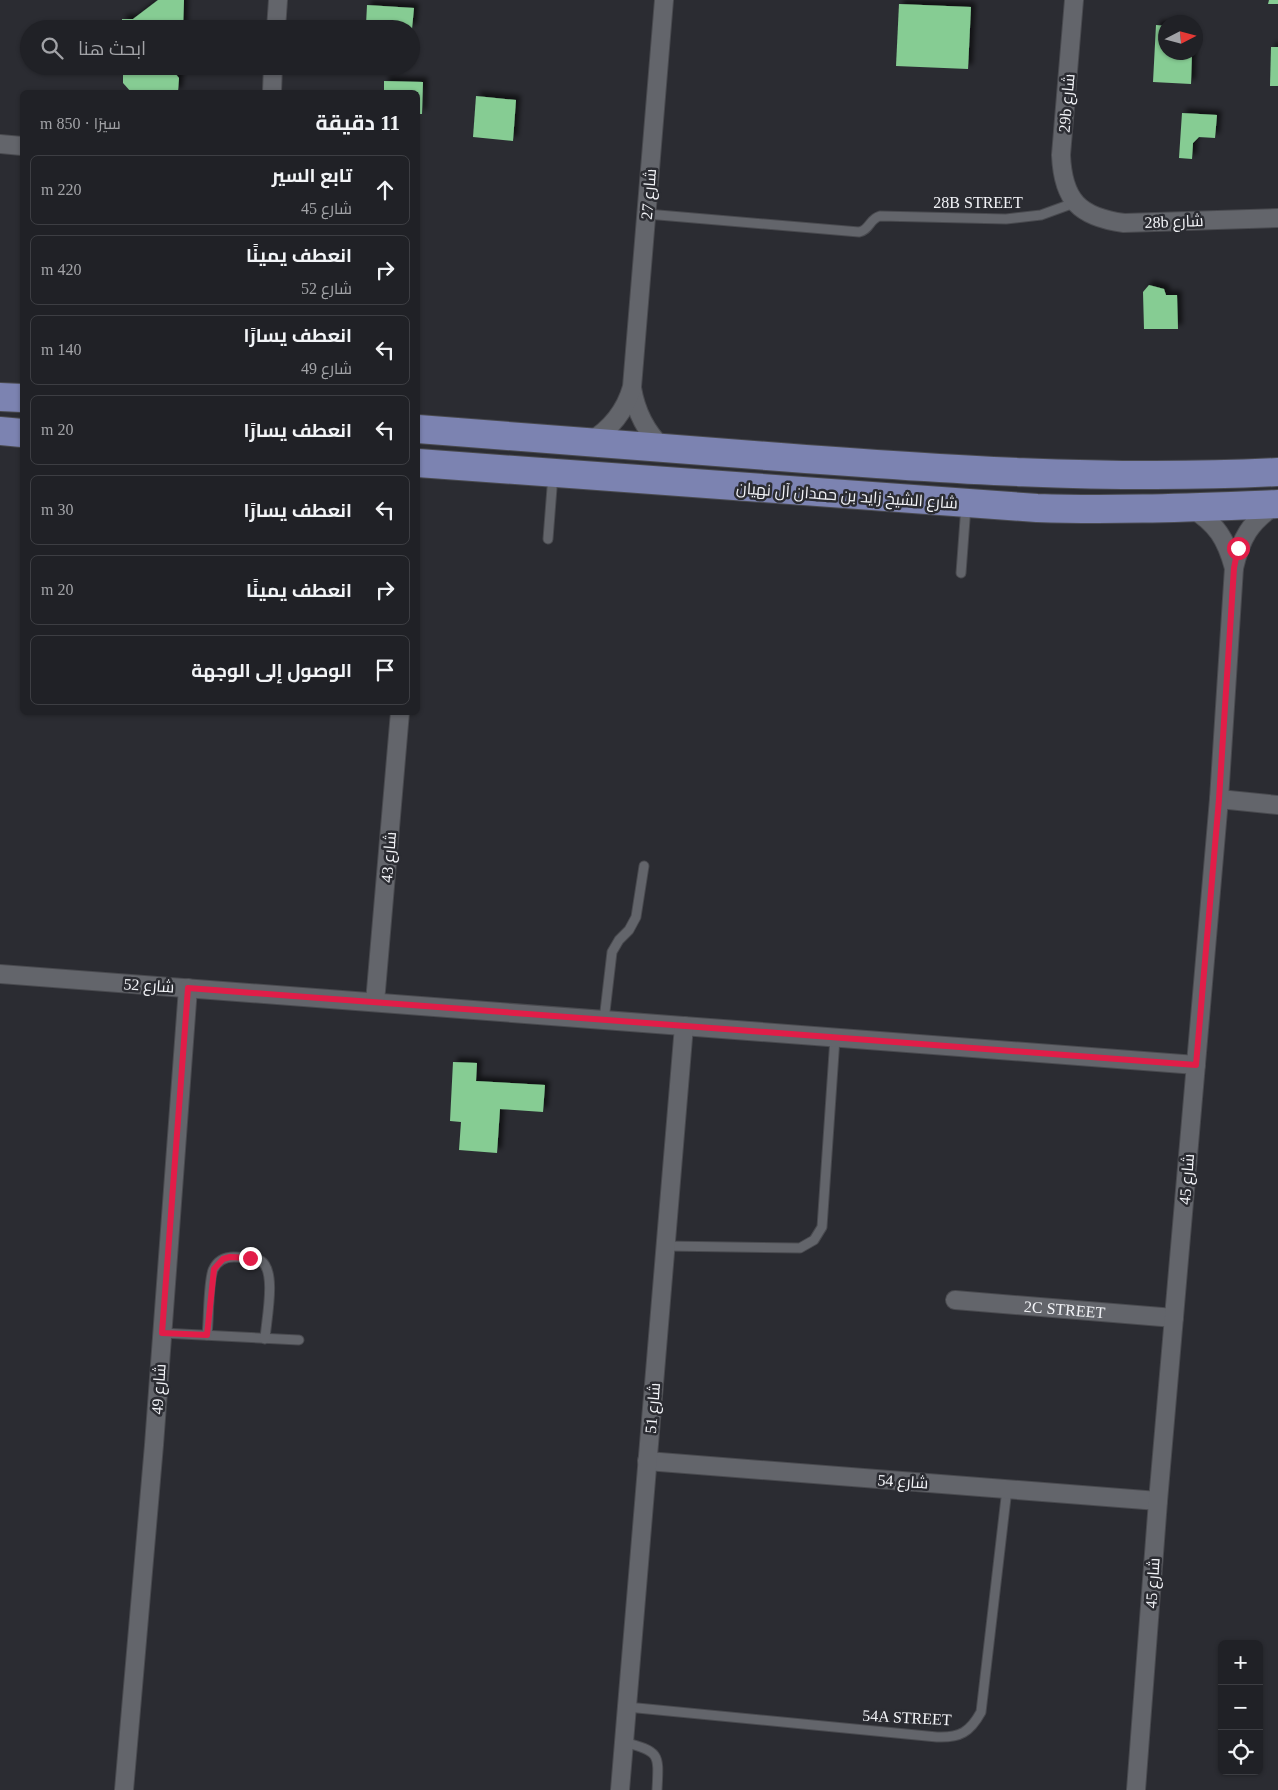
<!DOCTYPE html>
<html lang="ar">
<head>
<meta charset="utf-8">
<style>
	:root { --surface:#202126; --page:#2d2e32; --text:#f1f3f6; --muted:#a2a3a7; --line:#3d3e43 }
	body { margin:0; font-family:"Times New Roman",Cairo,serif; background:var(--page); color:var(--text); direction:rtl }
	.controls { position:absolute; right:15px; bottom:15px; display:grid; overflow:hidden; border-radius:8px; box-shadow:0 1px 4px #0004 }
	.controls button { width:45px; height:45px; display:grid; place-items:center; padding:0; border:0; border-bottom:1px solid var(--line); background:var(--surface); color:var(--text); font:25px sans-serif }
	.compass { position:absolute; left:1158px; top:15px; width:45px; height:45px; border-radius:50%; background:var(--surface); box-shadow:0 1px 4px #0004; rotate:84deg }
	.stop { position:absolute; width:15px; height:15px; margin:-11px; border:4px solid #e11d48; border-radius:50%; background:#fff }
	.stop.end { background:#e11d48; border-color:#fff; box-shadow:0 1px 5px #0008 }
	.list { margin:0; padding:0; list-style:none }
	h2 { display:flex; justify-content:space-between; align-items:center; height:65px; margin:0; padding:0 20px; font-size:21px }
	h2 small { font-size:16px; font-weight:400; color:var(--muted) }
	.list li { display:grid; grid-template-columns:32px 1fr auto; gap:15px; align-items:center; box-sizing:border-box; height:70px; margin:0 10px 10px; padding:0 10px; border:1px solid var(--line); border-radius:8px }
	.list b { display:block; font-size:19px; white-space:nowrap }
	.list p { margin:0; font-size:16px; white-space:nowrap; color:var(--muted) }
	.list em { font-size:16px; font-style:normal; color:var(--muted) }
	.icon { flex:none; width:28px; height:28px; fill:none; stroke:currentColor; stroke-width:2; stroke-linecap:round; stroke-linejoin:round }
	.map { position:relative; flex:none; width:1278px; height:1790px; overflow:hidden; direction:ltr }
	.search { position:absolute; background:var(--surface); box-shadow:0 1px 4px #0004; left:20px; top:20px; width:400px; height:55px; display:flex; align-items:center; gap:12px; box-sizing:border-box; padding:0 18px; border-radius:28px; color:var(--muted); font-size:19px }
	.panel { position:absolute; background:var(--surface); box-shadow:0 1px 4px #0004; left:20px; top:90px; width:400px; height:625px; border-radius:8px; direction:rtl }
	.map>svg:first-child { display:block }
</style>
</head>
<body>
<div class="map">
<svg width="1278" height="1790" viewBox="0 0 1278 1790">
	<defs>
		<filter id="shadow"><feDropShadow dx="4.5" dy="-4.5" stdDeviation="2.5" flood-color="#0009"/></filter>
	</defs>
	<rect width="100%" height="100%" fill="#2b2c32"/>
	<g fill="#86cc93" filter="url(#shadow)">
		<polygon points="158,0 184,0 183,29 122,29 122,19 133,19"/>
		<polygon points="1269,0 1278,0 1278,4 1268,4"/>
		<polygon points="899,4 971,7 968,69 896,66"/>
		<polygon points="367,5 414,8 412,29 380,29 381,26 366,25"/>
		<polygon points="1156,25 1166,26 1166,52 1192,52 1191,84 1153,82"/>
		<polygon points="1271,47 1278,47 1278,86 1270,86"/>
		<polygon points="123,66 169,66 179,78 178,92 131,92 123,83"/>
		<polygon points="384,81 423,82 422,114 418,114 418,92 384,92"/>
		<polygon points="476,96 516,100 513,141 473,137"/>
		<polygon points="1182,113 1217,115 1215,138 1199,137 1193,143 1192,159 1179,158"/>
		<polygon points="1149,285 1164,289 1166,295 1177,295 1178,329 1144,329 1143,292"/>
		<polygon points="453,1062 477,1063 476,1081 545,1085 543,1112 500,1109 497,1153 459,1150 461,1122 450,1121"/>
	</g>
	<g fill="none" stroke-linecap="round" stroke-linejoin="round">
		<defs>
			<g id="service">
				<path d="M647,214L859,232C870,230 869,219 880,216L1006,219L1041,215L1074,203"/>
				<polyline points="548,539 553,475"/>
				<polyline points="961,573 966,506"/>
				<polyline points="604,1020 612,952 619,940 629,930 636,917 644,866"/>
				<polyline points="665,1246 800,1248 814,1240 822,1227 835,1038"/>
				<polyline points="162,1333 299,1340"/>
				<path d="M207,1335C209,1319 208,1284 213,1270C217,1261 225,1257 234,1257C242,1257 254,1257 261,1261C277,1271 266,1321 265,1339"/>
				<path d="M627,1707L937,1737C960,1738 970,1732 981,1712L1007,1489"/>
				<path d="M624,1742C660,1752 659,1753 657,1790"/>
			</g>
			<g id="minor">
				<path d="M1074,0L1061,155C1063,200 1079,217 1124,223L1278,218"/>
				<polyline points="276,29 278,0"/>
				<polyline points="272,92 273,66"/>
				<polyline points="0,144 22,146"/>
				<path d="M632,388C636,412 645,431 663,448"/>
				<path d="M589,442C611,429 625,412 632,387L664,0"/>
				<path d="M1191,508C1217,524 1226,539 1234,568"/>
				<polyline points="1219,799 1278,805"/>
				<polyline points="0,974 1196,1065"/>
				<polyline points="375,1002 400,712"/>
				<path id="s1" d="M955,1300L1174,1318"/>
				<polyline points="647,1461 1158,1501"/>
				<polyline points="124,1790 154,1445 188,988"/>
				<polyline points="620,1790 684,1026"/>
				<path d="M1136,1790L1158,1501L1219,799L1234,568C1241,538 1250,522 1276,505"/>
			</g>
			<g id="primary">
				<polyline points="0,397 22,398"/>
				<path d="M418,429C534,438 651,447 767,456C937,469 1108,481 1278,472"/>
				<polyline points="0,431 22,433"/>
				<path d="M418,463L1037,508C1118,511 1198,507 1278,504"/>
			</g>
		</defs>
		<use href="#service" stroke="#494a4f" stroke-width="11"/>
		<use href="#minor" stroke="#494a4f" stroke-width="20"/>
		<use href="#primary" stroke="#494a4f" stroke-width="30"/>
		<use href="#service" stroke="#63656b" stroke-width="9"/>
		<use href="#minor" stroke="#63656b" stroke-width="18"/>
		<use href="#primary" stroke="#7c83b1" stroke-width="28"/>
	</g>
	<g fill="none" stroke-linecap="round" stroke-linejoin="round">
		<polyline stroke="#e11d48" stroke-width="6" points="250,1258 230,1257 223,1259 214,1269 207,1335 162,1333 188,988 1196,1065 1219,799 1234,568 1238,548"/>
	</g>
	<g text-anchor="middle" stroke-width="5" stroke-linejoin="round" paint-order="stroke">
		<g font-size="16" fill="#f3f4f8" stroke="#2b2c32">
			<text transform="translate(1066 103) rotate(-85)" y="6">29b شارع</text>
			<text transform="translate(648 194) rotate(-85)" y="6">شارع 27</text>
			<text x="978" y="208">28B STREET</text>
			<text transform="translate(1174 221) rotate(-2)" y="6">28b شارع</text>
			<text transform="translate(847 495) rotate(4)" y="6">شارع الشيخ زايد بن حمدان آل نهيان</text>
			<text transform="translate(388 857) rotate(-85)" y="6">شارع 43</text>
			<text transform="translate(149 985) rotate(4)" y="6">شارع 52</text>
			<text transform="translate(1186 1179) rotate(-85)" y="6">شارع 45</text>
			<text dy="6" stroke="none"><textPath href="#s1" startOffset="110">2C STREET</textPath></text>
			<text transform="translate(158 1389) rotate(-86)" y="6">شارع 49</text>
			<text transform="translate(652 1408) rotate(-85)" y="6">شارع 51</text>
			<text transform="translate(903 1481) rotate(4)" y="6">شارع 54</text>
			<text transform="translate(1152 1583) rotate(-86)" y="6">شارع 45</text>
			<text transform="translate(907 1717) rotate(3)" y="6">54A STREET</text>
		</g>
	</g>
</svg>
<div class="controls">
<button>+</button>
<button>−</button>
<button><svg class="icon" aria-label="locate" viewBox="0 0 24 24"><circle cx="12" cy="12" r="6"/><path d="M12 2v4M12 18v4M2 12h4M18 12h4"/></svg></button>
</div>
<svg class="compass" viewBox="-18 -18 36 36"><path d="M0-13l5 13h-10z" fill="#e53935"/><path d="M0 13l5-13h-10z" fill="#a2a3a7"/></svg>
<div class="stop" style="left:1238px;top:548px"></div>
<div class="stop end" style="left:250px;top:1258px"></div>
<div class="search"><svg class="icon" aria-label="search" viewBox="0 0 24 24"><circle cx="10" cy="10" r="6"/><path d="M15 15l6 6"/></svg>ابحث هنا</div>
<section class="panel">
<h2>11 دقيقة<small>سيرًا · 850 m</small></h2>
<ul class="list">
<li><svg class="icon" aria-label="ahead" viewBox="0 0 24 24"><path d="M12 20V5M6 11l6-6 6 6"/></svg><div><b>تابع السير</b><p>شارع 45</p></div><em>220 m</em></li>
<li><svg class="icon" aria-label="right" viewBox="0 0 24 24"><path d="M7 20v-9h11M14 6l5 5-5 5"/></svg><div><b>انعطف يمينًا</b><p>شارع 52</p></div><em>420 m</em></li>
<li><svg class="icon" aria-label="left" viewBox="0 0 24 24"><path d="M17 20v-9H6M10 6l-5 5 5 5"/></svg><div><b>انعطف يسارًا</b><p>شارع 49</p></div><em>140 m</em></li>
<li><svg class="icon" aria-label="left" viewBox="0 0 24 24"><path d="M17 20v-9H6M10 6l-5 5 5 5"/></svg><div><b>انعطف يسارًا</b></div><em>20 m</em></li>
<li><svg class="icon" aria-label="left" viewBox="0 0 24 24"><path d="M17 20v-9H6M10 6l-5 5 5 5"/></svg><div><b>انعطف يسارًا</b></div><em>30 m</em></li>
<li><svg class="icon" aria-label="right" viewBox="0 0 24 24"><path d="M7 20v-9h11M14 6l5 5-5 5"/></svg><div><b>انعطف يمينًا</b></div><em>20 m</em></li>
<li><svg class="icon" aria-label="arrive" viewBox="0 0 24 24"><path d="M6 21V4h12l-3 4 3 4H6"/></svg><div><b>الوصول إلى الوجهة</b></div></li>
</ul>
</section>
</div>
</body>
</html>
